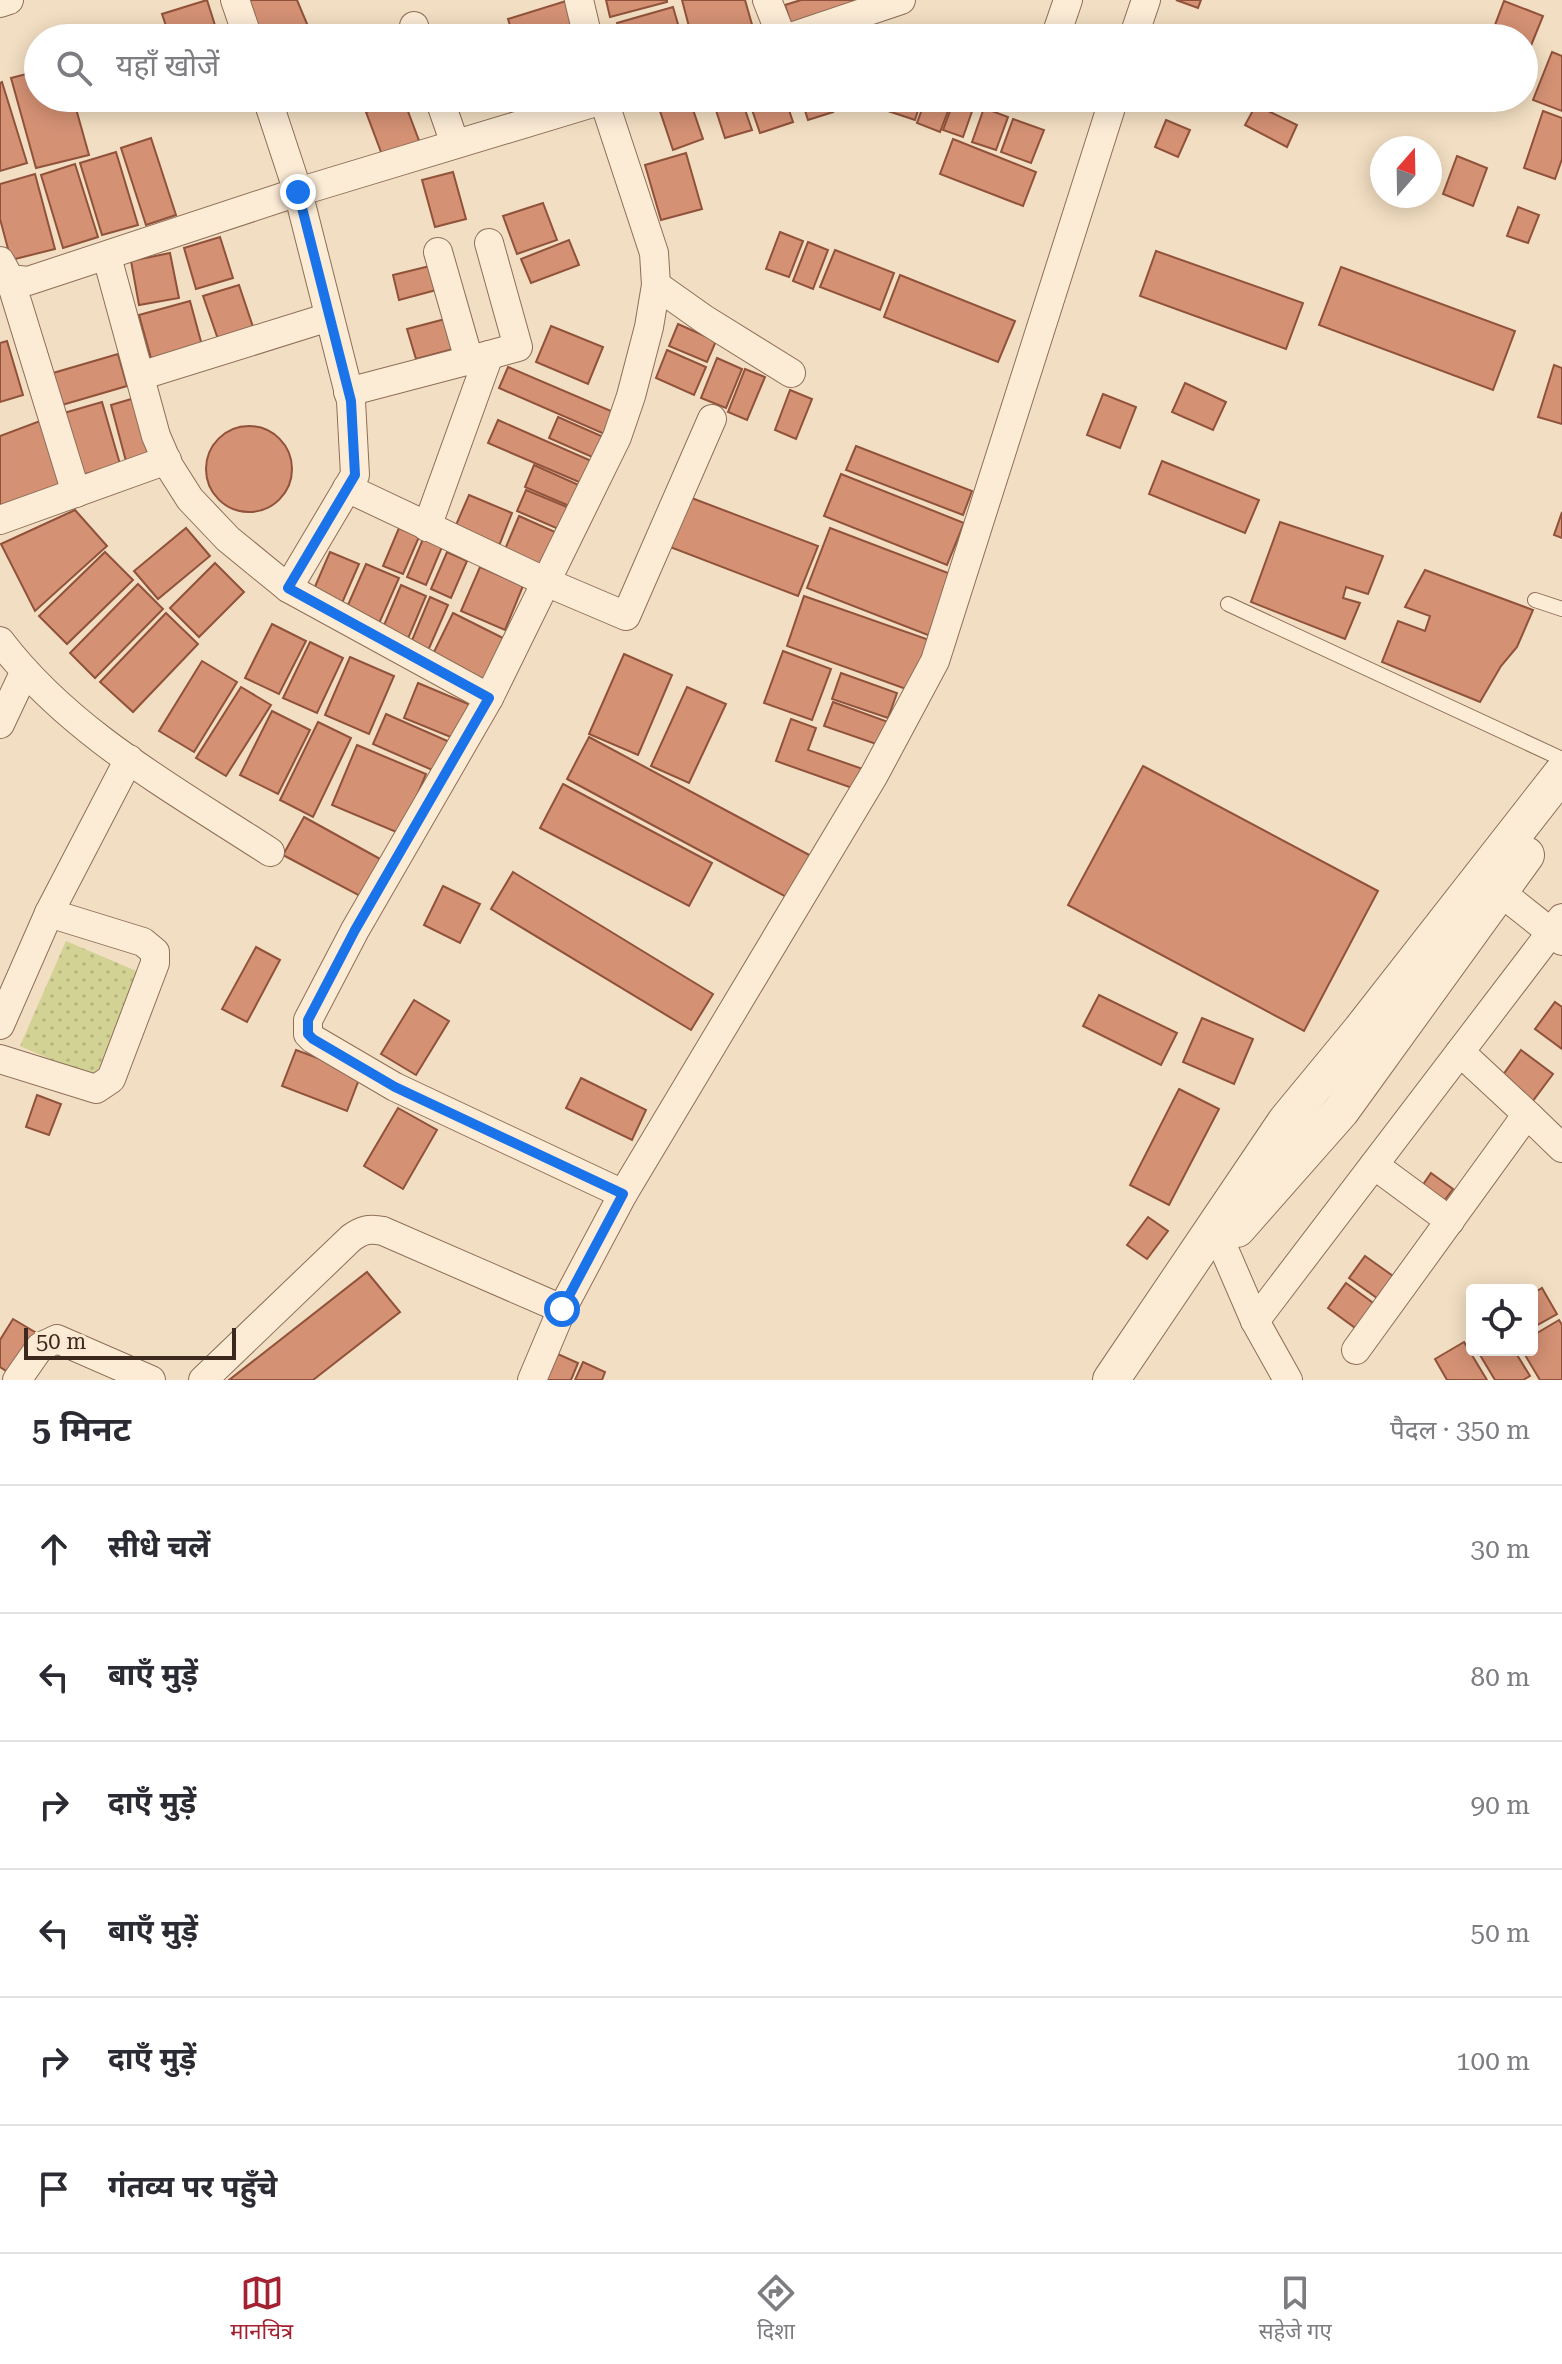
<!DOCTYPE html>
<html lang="hi">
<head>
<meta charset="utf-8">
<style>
	:root { --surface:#fff; --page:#f7f7f7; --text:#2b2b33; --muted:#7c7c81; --line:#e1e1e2; --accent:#a32131 }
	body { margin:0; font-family:"Roboto Serif","Noto Sans Devanagari",serif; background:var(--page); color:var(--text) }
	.controls { position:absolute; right:24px; bottom:24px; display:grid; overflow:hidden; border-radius:8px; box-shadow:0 4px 20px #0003 }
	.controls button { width:72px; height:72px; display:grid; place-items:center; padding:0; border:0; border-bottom:2px solid var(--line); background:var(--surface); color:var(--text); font:40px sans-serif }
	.compass { position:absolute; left:1370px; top:136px; width:72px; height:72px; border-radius:50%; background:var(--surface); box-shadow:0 4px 20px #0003; rotate:20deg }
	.scale { position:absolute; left:24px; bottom:20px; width:212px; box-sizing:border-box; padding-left:8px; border:4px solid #3c281d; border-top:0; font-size:22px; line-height:28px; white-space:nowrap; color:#3c281d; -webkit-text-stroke:6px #f9e9d2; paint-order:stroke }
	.stop { position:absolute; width:24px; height:24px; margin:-18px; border:6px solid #1a73e8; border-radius:50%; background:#fff }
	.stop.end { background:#1a73e8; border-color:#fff; box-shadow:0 2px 8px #0008 }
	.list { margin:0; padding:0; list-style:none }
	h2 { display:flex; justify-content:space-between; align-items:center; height:104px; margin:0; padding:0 32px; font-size:34px }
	h2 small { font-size:26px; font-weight:400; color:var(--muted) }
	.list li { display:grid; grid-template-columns:52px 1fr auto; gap:24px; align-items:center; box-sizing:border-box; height:128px; padding:0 32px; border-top:2px solid var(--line) }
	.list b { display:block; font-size:30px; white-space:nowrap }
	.list em { font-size:26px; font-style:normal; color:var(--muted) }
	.icon { flex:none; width:44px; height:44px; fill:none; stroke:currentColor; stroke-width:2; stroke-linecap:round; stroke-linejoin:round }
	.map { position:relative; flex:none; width:1562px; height:1380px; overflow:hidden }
	.search { position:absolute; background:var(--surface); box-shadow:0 4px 20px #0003; left:24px; right:24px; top:24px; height:88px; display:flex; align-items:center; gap:20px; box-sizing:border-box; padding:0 28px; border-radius:44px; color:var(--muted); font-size:30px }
	.sheet { height:872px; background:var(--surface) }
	nav { display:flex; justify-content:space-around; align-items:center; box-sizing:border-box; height:112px; border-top:2px solid var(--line); background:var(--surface); font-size:22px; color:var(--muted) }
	nav a { display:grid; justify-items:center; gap:4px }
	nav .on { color:var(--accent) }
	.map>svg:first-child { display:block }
</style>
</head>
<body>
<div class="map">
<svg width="1562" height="1380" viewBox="0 0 1562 1380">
	<defs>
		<pattern id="park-dots" width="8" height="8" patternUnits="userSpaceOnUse" patternTransform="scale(2)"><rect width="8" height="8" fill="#d2d295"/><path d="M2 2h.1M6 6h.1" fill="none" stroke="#b5b480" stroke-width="1.8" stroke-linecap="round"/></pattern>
	</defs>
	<rect width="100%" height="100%" fill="#f2dec2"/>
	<polygon fill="url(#park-dots)" points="66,941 141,973 95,1079 20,1046"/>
	<g fill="#d49174" stroke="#90523a" stroke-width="2">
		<polygon points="207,0 219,38 170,38 162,14"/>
		<polygon points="245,0 297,0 310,31 294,38 260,38"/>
		<polygon points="606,0 667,0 667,2 610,17"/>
		<polygon points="682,0 745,0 755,35 745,38 692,38"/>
		<polygon points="801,0 857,0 859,6 792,27 785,5"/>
		<polygon points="1176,0 1201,0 1198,8"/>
		<polygon points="566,1 576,33 561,38 514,38 508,19"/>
		<polygon points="1504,1 1543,16 1530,48 1524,45 1524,38 1506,38 1492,33"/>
		<polygon points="673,7 682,38 621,38 617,23"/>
		<polygon points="1552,52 1562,56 1562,111 1533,100"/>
		<polygon points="38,71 38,98 73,98 89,155 36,168 11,78"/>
		<polygon points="2,82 27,163 0,171 0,83"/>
		<polygon points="403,98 421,146 384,160 366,112"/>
		<polygon points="678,98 689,98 703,139 673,150 658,105"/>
		<polygon points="712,98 741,98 752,130 725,138"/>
		<polygon points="748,98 785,98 793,122 760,133"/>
		<polygon points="801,98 828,98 833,112 808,120"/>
		<polygon points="872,98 922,98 915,120 870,105"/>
		<polygon points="926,98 953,98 940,132 917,123"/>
		<polygon points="955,98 975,103 963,137 943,130"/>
		<polygon points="1256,105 1297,125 1287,147 1245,125"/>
		<polygon points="984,108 1008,117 996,150 972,142"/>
		<polygon points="1543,111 1562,118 1562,159 1555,179 1524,168"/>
		<polygon points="1013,119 1044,130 1031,163 1001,152"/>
		<polygon points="1166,120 1190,130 1178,157 1155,147"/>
		<polygon points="151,138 176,215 146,225 121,148"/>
		<polygon points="953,139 1036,172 1023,206 940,174"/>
		<polygon points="116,152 138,225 102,235 80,163"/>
		<polygon points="686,153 702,209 661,220 645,165"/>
		<polygon points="1457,156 1487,168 1473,206 1443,194"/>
		<polygon points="75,164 98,237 63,248 41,175"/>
		<polygon points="453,172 466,219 435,227 422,180"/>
		<polygon points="35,174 55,249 11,260 0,219 0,184"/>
		<polygon points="543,203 557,240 517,254 503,216"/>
		<polygon points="1518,207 1539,215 1528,243 1507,236"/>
		<polygon points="780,232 803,241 789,277 766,269"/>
		<polygon points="220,237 233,278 196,289 184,248"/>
		<polygon points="569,240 579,265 531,283 521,259"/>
		<polygon points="808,242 828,250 813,289 793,281"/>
		<polygon points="835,250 894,273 880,310 820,287"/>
		<polygon points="1156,251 1303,303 1286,349 1140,296"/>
		<polygon points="170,253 179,298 139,305 131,261"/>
		<polygon points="434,265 440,289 399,300 393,275"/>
		<polygon points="1341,267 1515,331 1493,390 1319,325"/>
		<polygon points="900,275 1015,321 998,362 884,317"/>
		<polygon points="239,285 254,330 219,342 203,296"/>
		<polygon points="190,301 203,349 152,362 139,315"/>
		<polygon points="449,318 457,348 416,359 407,329"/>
		<polygon points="678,324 716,341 707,362 669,346"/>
		<polygon points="551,326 603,347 588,384 536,362"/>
		<polygon points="7,341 23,395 0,402 0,343"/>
		<polygon points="667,350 706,367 694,395 656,378"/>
		<polygon points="118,354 127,386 62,405 53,373"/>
		<polygon points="717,358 742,369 726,408 701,398"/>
		<polygon points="1554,365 1562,368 1562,424 1538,417"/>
		<polygon points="508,367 618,414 609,436 499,388"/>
		<polygon points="745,369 765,377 747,420 728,412"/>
		<polygon points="1185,383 1226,402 1213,430 1172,412"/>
		<polygon points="790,390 812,399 796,439 775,430"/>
		<polygon points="1103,394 1136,407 1120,448 1087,435"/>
		<polygon points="138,397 155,457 127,465 111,405"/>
		<polygon points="102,402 120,464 82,475 64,413"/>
		<polygon points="558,417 608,439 599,460 549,438"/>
		<polygon points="498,420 596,463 586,485 488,443"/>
		<polygon points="40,421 67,491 0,516 0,436"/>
		<circle cx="249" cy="469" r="43"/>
		<polygon points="856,446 972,491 963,515 846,470"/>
		<polygon points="1162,461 1259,500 1245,533 1149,494"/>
		<polygon points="534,465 583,487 574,508 525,487"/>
		<polygon points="841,474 964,523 947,565 824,516"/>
		<polygon points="526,490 572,509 563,531 517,511"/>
		<polygon points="469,495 512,513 497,551 453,532"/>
		<polygon points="689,497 818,546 798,596 670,547"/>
		<polygon points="75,510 107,546 35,611 1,544"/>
		<polygon points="1562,512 1562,538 1554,535"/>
		<polygon points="519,516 564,536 548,573 503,554"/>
		<polygon points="1280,522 1383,556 1368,594 1346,587 1343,598 1360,603 1345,639 1251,602"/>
		<polygon points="186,528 210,556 158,599 134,571"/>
		<polygon points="399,528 419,537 403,574 383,566"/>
		<polygon points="830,528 956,576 933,637 807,588"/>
		<polygon points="423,539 442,547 426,585 407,577"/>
		<polygon points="105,552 133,580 67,644 39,616"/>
		<polygon points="330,552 359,564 339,610 310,598"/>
		<polygon points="447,552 467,561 451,598 431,589"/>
		<polygon points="215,563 244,592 199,637 170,608"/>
		<polygon points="366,564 399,578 377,628 344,614"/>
		<polygon points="480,567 523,586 505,630 461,611"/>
		<polygon points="1425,570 1533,610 1517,647 1501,666 1480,702 1382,662 1398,621 1425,631 1430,616 1405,607"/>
		<polygon points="138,584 163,609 95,678 70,653"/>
		<polygon points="401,585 426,596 407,641 382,630"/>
		<polygon points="804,596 935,642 917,693 787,646"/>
		<polygon points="430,597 448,605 427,653 410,645"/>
		<polygon points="166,613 198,644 133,712 100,682"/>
		<polygon points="453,613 507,640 486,683 432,656"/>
		<polygon points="272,624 306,641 279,694 245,678"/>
		<polygon points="310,642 343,658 317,713 283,698"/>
		<polygon points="783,651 831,669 812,720 764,703"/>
		<polygon points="624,654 672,675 638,755 589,734"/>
		<polygon points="350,657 394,676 369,734 325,715"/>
		<polygon points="202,661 237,682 194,752 159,731"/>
		<polygon points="841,673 897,693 888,718 832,699"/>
		<polygon points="418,683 473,706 458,740 404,718"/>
		<polygon points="241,687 271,705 226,776 196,758"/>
		<polygon points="687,687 726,704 689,783 651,766"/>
		<polygon points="833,702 891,723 882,746 824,726"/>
		<polygon points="272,711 310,730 278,794 240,775"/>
		<polygon points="386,714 452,743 439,773 373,744"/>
		<polygon points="791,719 816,728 808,750 863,769 855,789 776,761"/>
		<polygon points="318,722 351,738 313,817 280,800"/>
		<polygon points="589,737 813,857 790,899 567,779"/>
		<polygon points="357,745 426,774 401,834 332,805"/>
		<polygon points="1143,766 1378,891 1304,1031 1068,905"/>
		<polygon points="563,784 712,863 689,906 540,828"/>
		<polygon points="304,817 382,860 362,897 283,855"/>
		<polygon points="513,872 713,994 691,1030 491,909"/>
		<polygon points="443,886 480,904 460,943 424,925"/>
		<polygon points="256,947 280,960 247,1022 222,1009"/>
		<polygon points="1099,995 1177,1033 1161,1065 1083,1026"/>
		<polygon points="414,1000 449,1021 416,1075 381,1054"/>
		<polygon points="1555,1002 1562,1007 1562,1049 1535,1029"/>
		<polygon points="1202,1018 1253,1039 1234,1084 1183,1062"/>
		<polygon points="296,1050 361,1074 347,1111 282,1086"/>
		<polygon points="1521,1050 1553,1074 1532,1102 1500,1079"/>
		<polygon points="581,1078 646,1110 632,1140 566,1108"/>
		<polygon points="1179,1089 1219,1109 1169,1205 1130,1185"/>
		<polygon points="37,1095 61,1104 49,1135 26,1127"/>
		<polygon points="398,1108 437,1130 403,1189 364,1166"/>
		<polygon points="1431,1173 1453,1189 1439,1208 1418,1192"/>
		<polygon points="1148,1217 1168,1231 1147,1259 1127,1245"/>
		<polygon points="1365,1256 1393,1276 1377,1298 1349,1278"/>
		<polygon points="367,1272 400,1312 313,1380 229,1380"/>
		<polygon points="1346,1283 1376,1305 1358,1330 1328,1308"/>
		<polygon points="1542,1288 1557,1314 1532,1328 1532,1294"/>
		<polygon points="13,1319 40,1335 14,1376 0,1367 0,1340"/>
		<polygon points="1559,1320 1562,1325 1562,1380 1540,1380 1522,1350 1532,1350 1532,1336"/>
		<polygon points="1464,1342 1487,1380 1447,1380 1435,1359"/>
		<polygon points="1477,1350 1514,1350 1530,1376 1523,1380 1495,1380"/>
		<polygon points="551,1351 578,1363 571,1380 538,1380"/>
		<polygon points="583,1362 605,1372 602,1380 575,1380"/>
	</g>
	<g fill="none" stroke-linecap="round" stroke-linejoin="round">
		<defs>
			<g id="service">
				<polyline points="1535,600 1562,609"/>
				<polyline points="1228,604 1562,759"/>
			</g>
			<g id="minor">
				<polyline points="235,0 248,38"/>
				<polyline points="579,0 588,38"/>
				<polyline points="767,0 782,38"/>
				<polyline points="0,3 9,0"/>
				<polyline points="828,25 863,38"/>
				<polyline points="414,26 418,38"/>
				<polyline points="788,38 901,0"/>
				<polyline points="1055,38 1068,0"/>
				<polyline points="1133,38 1146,0"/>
				<polyline points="267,98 298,192 351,401 355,475 288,588"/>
				<polyline points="439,98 455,144"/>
				<polyline points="603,98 654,253 656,285 649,327 631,396 617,437 489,698 355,930 308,1020 308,1034 313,1039 395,1087 623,1194"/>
				<polyline points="438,252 469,360"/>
				<polyline points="107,257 156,436 169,466 190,499 228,539 288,588 489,698"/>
				<polyline points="0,261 10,279 28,281 298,192 609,98"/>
				<polyline points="10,279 76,493"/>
				<polyline points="656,285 704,319 791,373"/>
				<polyline points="489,355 518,347 489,243"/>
				<polyline points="140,376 329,317"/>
				<polyline points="348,392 489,355 427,527"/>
				<polyline points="347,488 546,582 626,616 712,419"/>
				<polyline points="0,520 167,460"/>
				<path d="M0,641C70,733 175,790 270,852"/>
				<polyline points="0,724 24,673"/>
				<polyline points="1499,891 1562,941"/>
				<polyline points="0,1025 49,913 129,759"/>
				<polyline points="1460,1052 1530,1117"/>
				<polyline points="0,1059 96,1089 111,1079 155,963 155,952 143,942 49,913"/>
				<polyline points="1374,1165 1450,1221"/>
				<polyline points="1214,1226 1255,1321 1288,1380"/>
				<polyline points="1255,1321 1562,918"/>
				<polyline points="1356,1350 1522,1121 1530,1117 1562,1148"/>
				<polyline points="17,1380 40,1347 57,1339 151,1380"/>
				<path d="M203,1380L351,1238C362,1230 369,1228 383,1231L562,1309"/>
				<polyline points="532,1380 562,1309 623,1194 874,775 935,661 1114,98"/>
			</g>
			<g id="tertiary">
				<polyline points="1237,1229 1341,1111 1526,855"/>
				<polyline points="1111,1380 1286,1121 1361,1030 1562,773"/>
			</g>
		</defs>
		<use href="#service" stroke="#8e6e57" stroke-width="16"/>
		<use href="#minor" stroke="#8e6e57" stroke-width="30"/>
		<use href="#tertiary" stroke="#8e6e57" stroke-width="38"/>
		<use href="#service" stroke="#fcecd6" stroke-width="14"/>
		<use href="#minor" stroke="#fcecd6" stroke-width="28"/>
		<use href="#tertiary" stroke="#fcecd6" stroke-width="36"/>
	</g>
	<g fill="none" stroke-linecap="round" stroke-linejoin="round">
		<polyline stroke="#1a73e8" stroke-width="10" points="298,192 351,401 355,475 288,588 489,698 355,930 308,1020 308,1034 313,1039 395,1087 623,1194 562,1309"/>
	</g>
</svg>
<div class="controls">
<button><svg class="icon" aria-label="locate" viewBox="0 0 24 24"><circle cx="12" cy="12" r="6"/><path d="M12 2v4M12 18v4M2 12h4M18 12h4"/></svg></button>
</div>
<svg class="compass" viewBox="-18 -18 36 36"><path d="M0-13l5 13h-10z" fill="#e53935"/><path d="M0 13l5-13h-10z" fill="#7c7c81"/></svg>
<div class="scale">50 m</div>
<div class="stop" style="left:562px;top:1309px"></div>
<div class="stop end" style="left:298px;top:192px"></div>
<div class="search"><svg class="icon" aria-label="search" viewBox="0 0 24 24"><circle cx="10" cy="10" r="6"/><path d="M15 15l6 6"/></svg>यहाँ खोजें</div>
</div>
<section class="sheet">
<h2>5 मिनट<small>पैदल · 350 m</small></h2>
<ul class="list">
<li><svg class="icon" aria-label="ahead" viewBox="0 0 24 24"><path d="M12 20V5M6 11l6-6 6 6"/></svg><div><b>सीधे चलें</b></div><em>30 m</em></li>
<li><svg class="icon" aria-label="left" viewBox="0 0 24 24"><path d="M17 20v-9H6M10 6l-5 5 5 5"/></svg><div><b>बाएँ मुड़ें</b></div><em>80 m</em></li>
<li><svg class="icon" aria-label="right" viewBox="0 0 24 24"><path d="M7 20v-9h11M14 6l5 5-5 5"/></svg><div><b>दाएँ मुड़ें</b></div><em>90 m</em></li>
<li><svg class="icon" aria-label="left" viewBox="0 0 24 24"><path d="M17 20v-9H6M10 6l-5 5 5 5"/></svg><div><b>बाएँ मुड़ें</b></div><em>50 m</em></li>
<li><svg class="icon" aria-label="right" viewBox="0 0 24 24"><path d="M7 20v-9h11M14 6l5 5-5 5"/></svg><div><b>दाएँ मुड़ें</b></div><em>100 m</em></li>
<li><svg class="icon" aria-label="arrive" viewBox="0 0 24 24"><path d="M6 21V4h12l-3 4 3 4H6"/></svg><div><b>गंतव्य पर पहुँचे</b></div></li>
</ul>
</section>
<nav>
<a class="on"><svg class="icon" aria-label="map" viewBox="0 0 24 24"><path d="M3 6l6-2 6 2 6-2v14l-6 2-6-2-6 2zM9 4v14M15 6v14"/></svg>मानचित्र</a>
<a><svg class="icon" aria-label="directions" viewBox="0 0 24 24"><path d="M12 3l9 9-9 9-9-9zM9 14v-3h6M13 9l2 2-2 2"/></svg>दिशा</a>
<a><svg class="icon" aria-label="saved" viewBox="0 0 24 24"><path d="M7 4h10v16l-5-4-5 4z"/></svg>सहेजे गए</a>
</nav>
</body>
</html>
